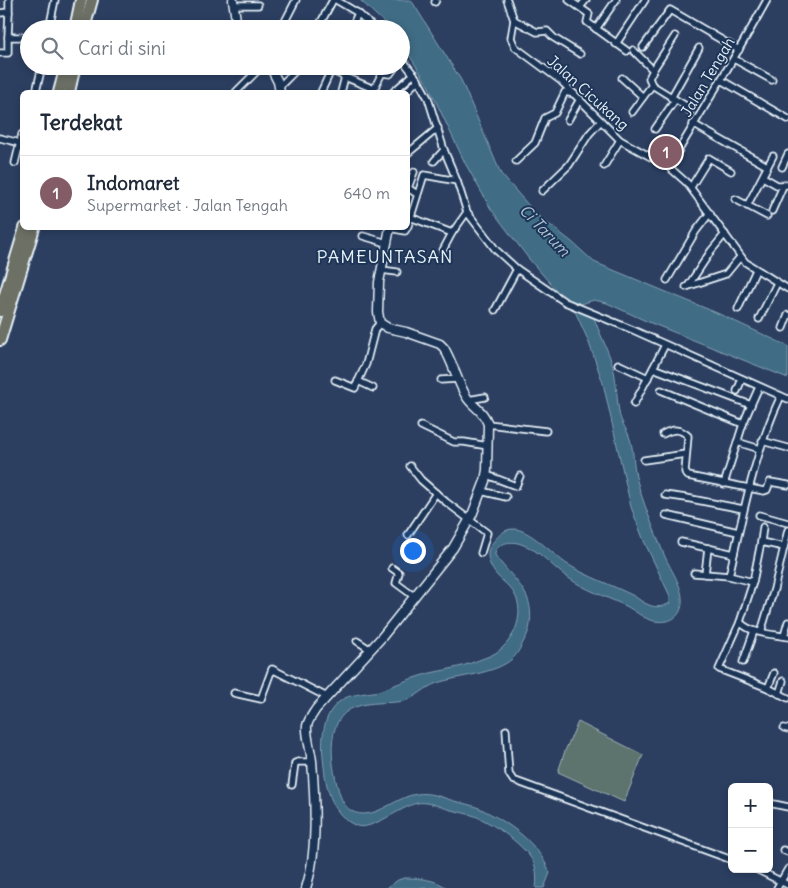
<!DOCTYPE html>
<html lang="id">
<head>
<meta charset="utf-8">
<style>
	:root { --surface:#fff; --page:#f2f2f3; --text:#1f2937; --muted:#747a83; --line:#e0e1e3; --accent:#845c67 }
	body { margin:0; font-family:Delius,sans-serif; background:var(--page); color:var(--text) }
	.controls { position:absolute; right:15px; bottom:15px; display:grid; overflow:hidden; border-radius:8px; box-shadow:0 2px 8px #0003 }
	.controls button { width:45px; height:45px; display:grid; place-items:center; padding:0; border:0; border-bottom:1px solid var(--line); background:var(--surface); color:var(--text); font:25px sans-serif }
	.you { position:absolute; left:412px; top:550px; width:18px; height:18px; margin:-12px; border:4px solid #fff; border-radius:50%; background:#1a73e8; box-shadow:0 0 0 8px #1a73e833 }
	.badge { display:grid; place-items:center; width:32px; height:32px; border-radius:50%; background:var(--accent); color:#fff; font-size:16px; font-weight:700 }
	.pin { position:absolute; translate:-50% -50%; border:2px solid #fff; box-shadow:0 1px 5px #0006 }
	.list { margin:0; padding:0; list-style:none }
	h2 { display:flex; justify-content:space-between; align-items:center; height:65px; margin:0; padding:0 20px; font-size:21px }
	h2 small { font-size:16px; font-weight:400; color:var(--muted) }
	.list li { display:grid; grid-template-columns:32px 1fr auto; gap:15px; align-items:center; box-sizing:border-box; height:75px; padding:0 20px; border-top:1px solid var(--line) }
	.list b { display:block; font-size:19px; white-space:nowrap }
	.list p { margin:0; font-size:16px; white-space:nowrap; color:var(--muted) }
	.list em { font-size:16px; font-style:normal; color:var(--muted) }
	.icon { flex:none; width:28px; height:28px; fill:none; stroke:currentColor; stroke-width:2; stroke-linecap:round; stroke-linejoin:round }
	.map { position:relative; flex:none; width:788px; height:888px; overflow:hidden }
	.search { position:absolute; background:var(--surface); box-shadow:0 2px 8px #0003; left:20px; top:20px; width:390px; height:55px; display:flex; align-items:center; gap:12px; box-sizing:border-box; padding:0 18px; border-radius:28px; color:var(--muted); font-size:19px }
	.panel { position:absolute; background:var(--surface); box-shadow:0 2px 8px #0003; left:20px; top:90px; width:390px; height:140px; border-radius:8px }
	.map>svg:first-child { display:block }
</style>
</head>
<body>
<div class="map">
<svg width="788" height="888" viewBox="0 0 788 888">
	<rect width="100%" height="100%" fill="#2c3f61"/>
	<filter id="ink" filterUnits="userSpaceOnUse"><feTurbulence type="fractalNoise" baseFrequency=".02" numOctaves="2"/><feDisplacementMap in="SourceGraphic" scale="10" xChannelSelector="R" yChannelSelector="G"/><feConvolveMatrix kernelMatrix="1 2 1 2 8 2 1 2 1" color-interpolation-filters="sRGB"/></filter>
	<g filter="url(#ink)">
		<polygon fill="#5c736e" stroke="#a2b2b3" points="578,722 643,755 624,802 558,772 565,751"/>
		<g fill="#406c85" stroke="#83a1b3">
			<polygon points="360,0 410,0 413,3 461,80 501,174 537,215 572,242 594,262 717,313 788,346 788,378 646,321 607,303 594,300 581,304 563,298 529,259 491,209 465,163 428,85 401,42 401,29 391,29"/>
			<path d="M574,309L594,318C599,332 606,346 611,360C617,377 616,394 619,412C620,421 626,428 629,436C634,449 633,464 636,477C643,503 653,527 663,552C669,568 684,586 682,604C680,621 664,624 650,620C642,617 635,611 628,607C607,597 585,590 567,577C551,566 540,550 521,544C511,540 495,543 495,555C505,570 519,580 527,597C532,608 532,627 526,637C522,644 518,654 512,659C495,674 458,676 437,683C425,687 416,698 404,701C387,704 372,701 355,707C322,719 332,770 340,795C344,807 351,814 364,814C381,814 399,796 417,794C429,792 442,797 454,801C462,803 472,805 479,808C508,822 538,842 550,873L544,888H536C537,881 537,873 535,866C529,847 490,821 472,815C465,813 458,812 451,810C440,807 428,801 417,803C401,807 371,831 357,826C329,815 325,782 323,756C321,735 324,709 345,698C353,694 369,693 379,691C393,686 406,680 420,676C431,672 443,671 454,668C465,666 476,661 487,657C509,650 526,620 516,597C510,583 496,580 490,564C486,553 488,548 495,540C499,535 505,529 513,529C529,528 553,555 567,564C588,577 612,585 634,596C639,599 643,603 649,605C656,608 663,607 670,603V596L644,541L631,507L603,383L588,340Z"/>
			<path d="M404,878C419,878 435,879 447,888H387L398,880Z"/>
		</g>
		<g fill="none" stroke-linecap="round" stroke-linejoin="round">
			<defs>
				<g id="street">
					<polyline points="9,0 9,12"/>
					<polyline points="336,0 358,13 375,29"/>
					<polyline points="507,0 514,20 511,38 515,47 561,81 620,140 669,167 687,183 745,262 788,289"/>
					<polyline points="569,0 589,14 587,22 627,51"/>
					<polyline points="435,2 436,0"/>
					<polyline points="234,5 258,5"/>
					<polyline points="580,7 586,0"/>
					<polyline points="0,13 9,12 8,37 29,37"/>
					<polyline points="514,20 537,32 547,31 554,38 580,54"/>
					<polyline points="321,22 333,0"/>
					<polyline points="49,29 55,0"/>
					<polyline points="281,29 296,0"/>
					<polyline points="351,29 358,13"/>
					<polyline points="596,29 616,0"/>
					<polyline points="616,44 645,0"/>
					<polyline points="643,47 670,10 739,50"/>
					<polyline points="633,50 653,70 649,78 652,85 686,106 690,111"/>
					<polyline points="0,53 8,53 8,37"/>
					<polyline points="401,58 418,80 428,98 444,150 457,181 467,212 496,250 517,269 565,302 633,330 788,399"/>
					<polyline points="734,59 772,80"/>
					<polyline points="331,70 345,77 341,92"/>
					<polyline points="653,70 675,36"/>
					<polyline points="345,77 374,89 382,73 390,74 396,66"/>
					<polyline points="622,78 643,97"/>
					<polyline points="721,80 788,119"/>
					<polyline points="279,87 300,66"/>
					<polyline points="36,92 42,66"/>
					<polyline points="236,92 262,66"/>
					<polyline points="321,92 333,66"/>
					<polyline points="393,92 414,74"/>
					<polyline points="406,92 418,80"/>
					<polyline points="671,98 699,48"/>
					<polyline points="632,112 652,85"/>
					<polyline points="568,120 580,99"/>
					<polyline points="693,124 767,166"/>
					<polyline points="655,129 675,100"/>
					<polyline points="0,138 20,143"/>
					<polyline points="408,153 438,128"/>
					<polyline points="434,161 444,150"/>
					<polyline points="516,161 535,143 545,118 555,113 565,92 574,94"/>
					<polyline points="15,163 22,134"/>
					<polyline points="604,166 620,140"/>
					<path d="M669,167C701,111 736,57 767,0"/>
					<polyline points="782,167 788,154"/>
					<polyline points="414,172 408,188 417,194"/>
					<polyline points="763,177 777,185 788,185"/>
					<polyline points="691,187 709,158 731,171"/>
					<polyline points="542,191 569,165 589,134 601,121"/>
					<polyline points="735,199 767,216"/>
					<polyline points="747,206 773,156"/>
					<polyline points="772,211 783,186"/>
					<polyline points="410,217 452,233"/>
					<polyline points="408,226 424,175 457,181"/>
					<polyline points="390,228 405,231 407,228"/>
					<polyline points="363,236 387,243"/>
					<polyline points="443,250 452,233 467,212"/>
					<polyline points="381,270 397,272"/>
					<polyline points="667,280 696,231 710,213"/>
					<polyline points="688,286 711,251 725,234"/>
					<polyline points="686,287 726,274 740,257"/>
					<polyline points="738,309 756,270"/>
					<polyline points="495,310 517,269"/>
					<polyline points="759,319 777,283"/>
					<polyline points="783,328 788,315"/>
					<polyline points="618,364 648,378"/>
					<polyline points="653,368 665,345"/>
					<polyline points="335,380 355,388 366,364 375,329 380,323"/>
					<polyline points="441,380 458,379"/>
					<polyline points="358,381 373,388"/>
					<polyline points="661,390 743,424"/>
					<polyline points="737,391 742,379"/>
					<polyline points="468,400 485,397"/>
					<polyline points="634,404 653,368 751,405 759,387"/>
					<polyline points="488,424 546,431"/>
					<polyline points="421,426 454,442 464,442 488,446"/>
					<path d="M663,434C673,429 680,428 688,436L685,472L688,476L764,491L767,490L770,482L788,485"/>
					<polyline points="762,441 788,448"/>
					<polyline points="737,442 760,449"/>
					<polyline points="644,460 686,454"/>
					<polyline points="410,466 421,480 446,502 487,533 481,553"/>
					<polyline points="487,475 516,486 520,476"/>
					<polyline points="724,484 743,424 751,405"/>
					<polyline points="481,491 506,497"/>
					<polyline points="665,495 686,498 743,509"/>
					<polyline points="666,515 738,532"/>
					<polyline points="759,515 788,523"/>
					<polyline points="408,535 436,493"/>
					<polyline points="681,542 734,554"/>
					<polyline points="761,542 763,527"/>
					<polyline points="392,568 399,573 396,583 415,597"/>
					<path d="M694,573L729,576C743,515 754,453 781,396"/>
					<polyline points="705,574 708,548"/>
					<polyline points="729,576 753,582 761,542 784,547 788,530"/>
					<polyline points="753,582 740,622 719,669 768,688 788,698"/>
					<path d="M740,622C751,634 772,634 788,637"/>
					<polyline points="761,632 774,589 784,547"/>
					<polyline points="784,636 788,622"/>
					<polyline points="357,641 371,650"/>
					<polyline points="743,662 754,631"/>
					<polyline points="768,688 774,673"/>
					<polyline points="234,693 261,699 272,669 327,697"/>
					<polyline points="779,694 783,681"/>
					<polyline points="784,728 788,729"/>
					<polyline points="506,730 509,774 513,780 732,860"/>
					<polyline points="292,785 295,763 298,762 312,762"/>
					<polyline points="769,803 788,807"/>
					<polyline points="783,850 788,852"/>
					<polyline points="756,869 788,885"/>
					<polyline points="777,888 788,869"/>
				</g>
				<g id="secondary">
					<polyline points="233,0 236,20 243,29"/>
					<polyline points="270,66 278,82 280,92"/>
					<path d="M306,888C318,852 315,799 312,761C311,752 306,734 307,726C308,720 313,714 316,709L382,637L453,548L472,515L485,481L487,470L488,424C482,408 473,408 466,396C457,381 453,363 444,348L440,344L406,332L388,328L380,323L378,312L379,282L390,228"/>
				</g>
				<g id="highway">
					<polyline points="75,29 81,0"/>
					<polyline points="84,29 92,0"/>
					<polyline points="59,92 66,66"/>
					<polyline points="69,92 75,66"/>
					<polyline points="0,311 25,228"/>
					<polyline points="0,340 34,228"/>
				</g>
			</defs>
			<use href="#street" stroke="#e8f1f8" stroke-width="9"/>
			<use href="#secondary" stroke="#e8f1f8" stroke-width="11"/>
			<use href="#highway" stroke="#e8f1f8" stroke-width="14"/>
			<use href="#street" stroke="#1d3557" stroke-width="5.5"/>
			<use href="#secondary" stroke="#1d3557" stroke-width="8"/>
			<use href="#highway" stroke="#6c7065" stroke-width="10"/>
		</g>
	</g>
	<g text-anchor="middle" stroke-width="4" stroke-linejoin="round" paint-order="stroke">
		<g font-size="15" fill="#e8f1f8" stroke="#1d3557">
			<text transform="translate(708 77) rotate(-59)" y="5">Jalan Tengah</text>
			<text transform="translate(588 93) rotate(42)" y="5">Jalan Cicukang</text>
		</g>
		<g font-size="16" font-style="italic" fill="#adc2d0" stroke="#1d3557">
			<text transform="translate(545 230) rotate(46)" y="6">Ci Tarum</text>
		</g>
		<g font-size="18" letter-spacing="1" fill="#e8f1f8" stroke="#1d3557">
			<text x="385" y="263">PAMEUNTASAN</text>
		</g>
	</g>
</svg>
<div class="controls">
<button>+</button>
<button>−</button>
</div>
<div class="you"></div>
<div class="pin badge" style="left:666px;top:152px">1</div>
<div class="search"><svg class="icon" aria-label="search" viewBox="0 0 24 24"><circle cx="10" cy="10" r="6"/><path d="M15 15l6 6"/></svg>Cari di sini</div>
<section class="panel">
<h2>Terdekat<small></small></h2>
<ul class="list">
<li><span class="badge">1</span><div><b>Indomaret</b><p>Supermarket · Jalan Tengah</p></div><em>640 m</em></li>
</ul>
</section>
</div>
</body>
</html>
